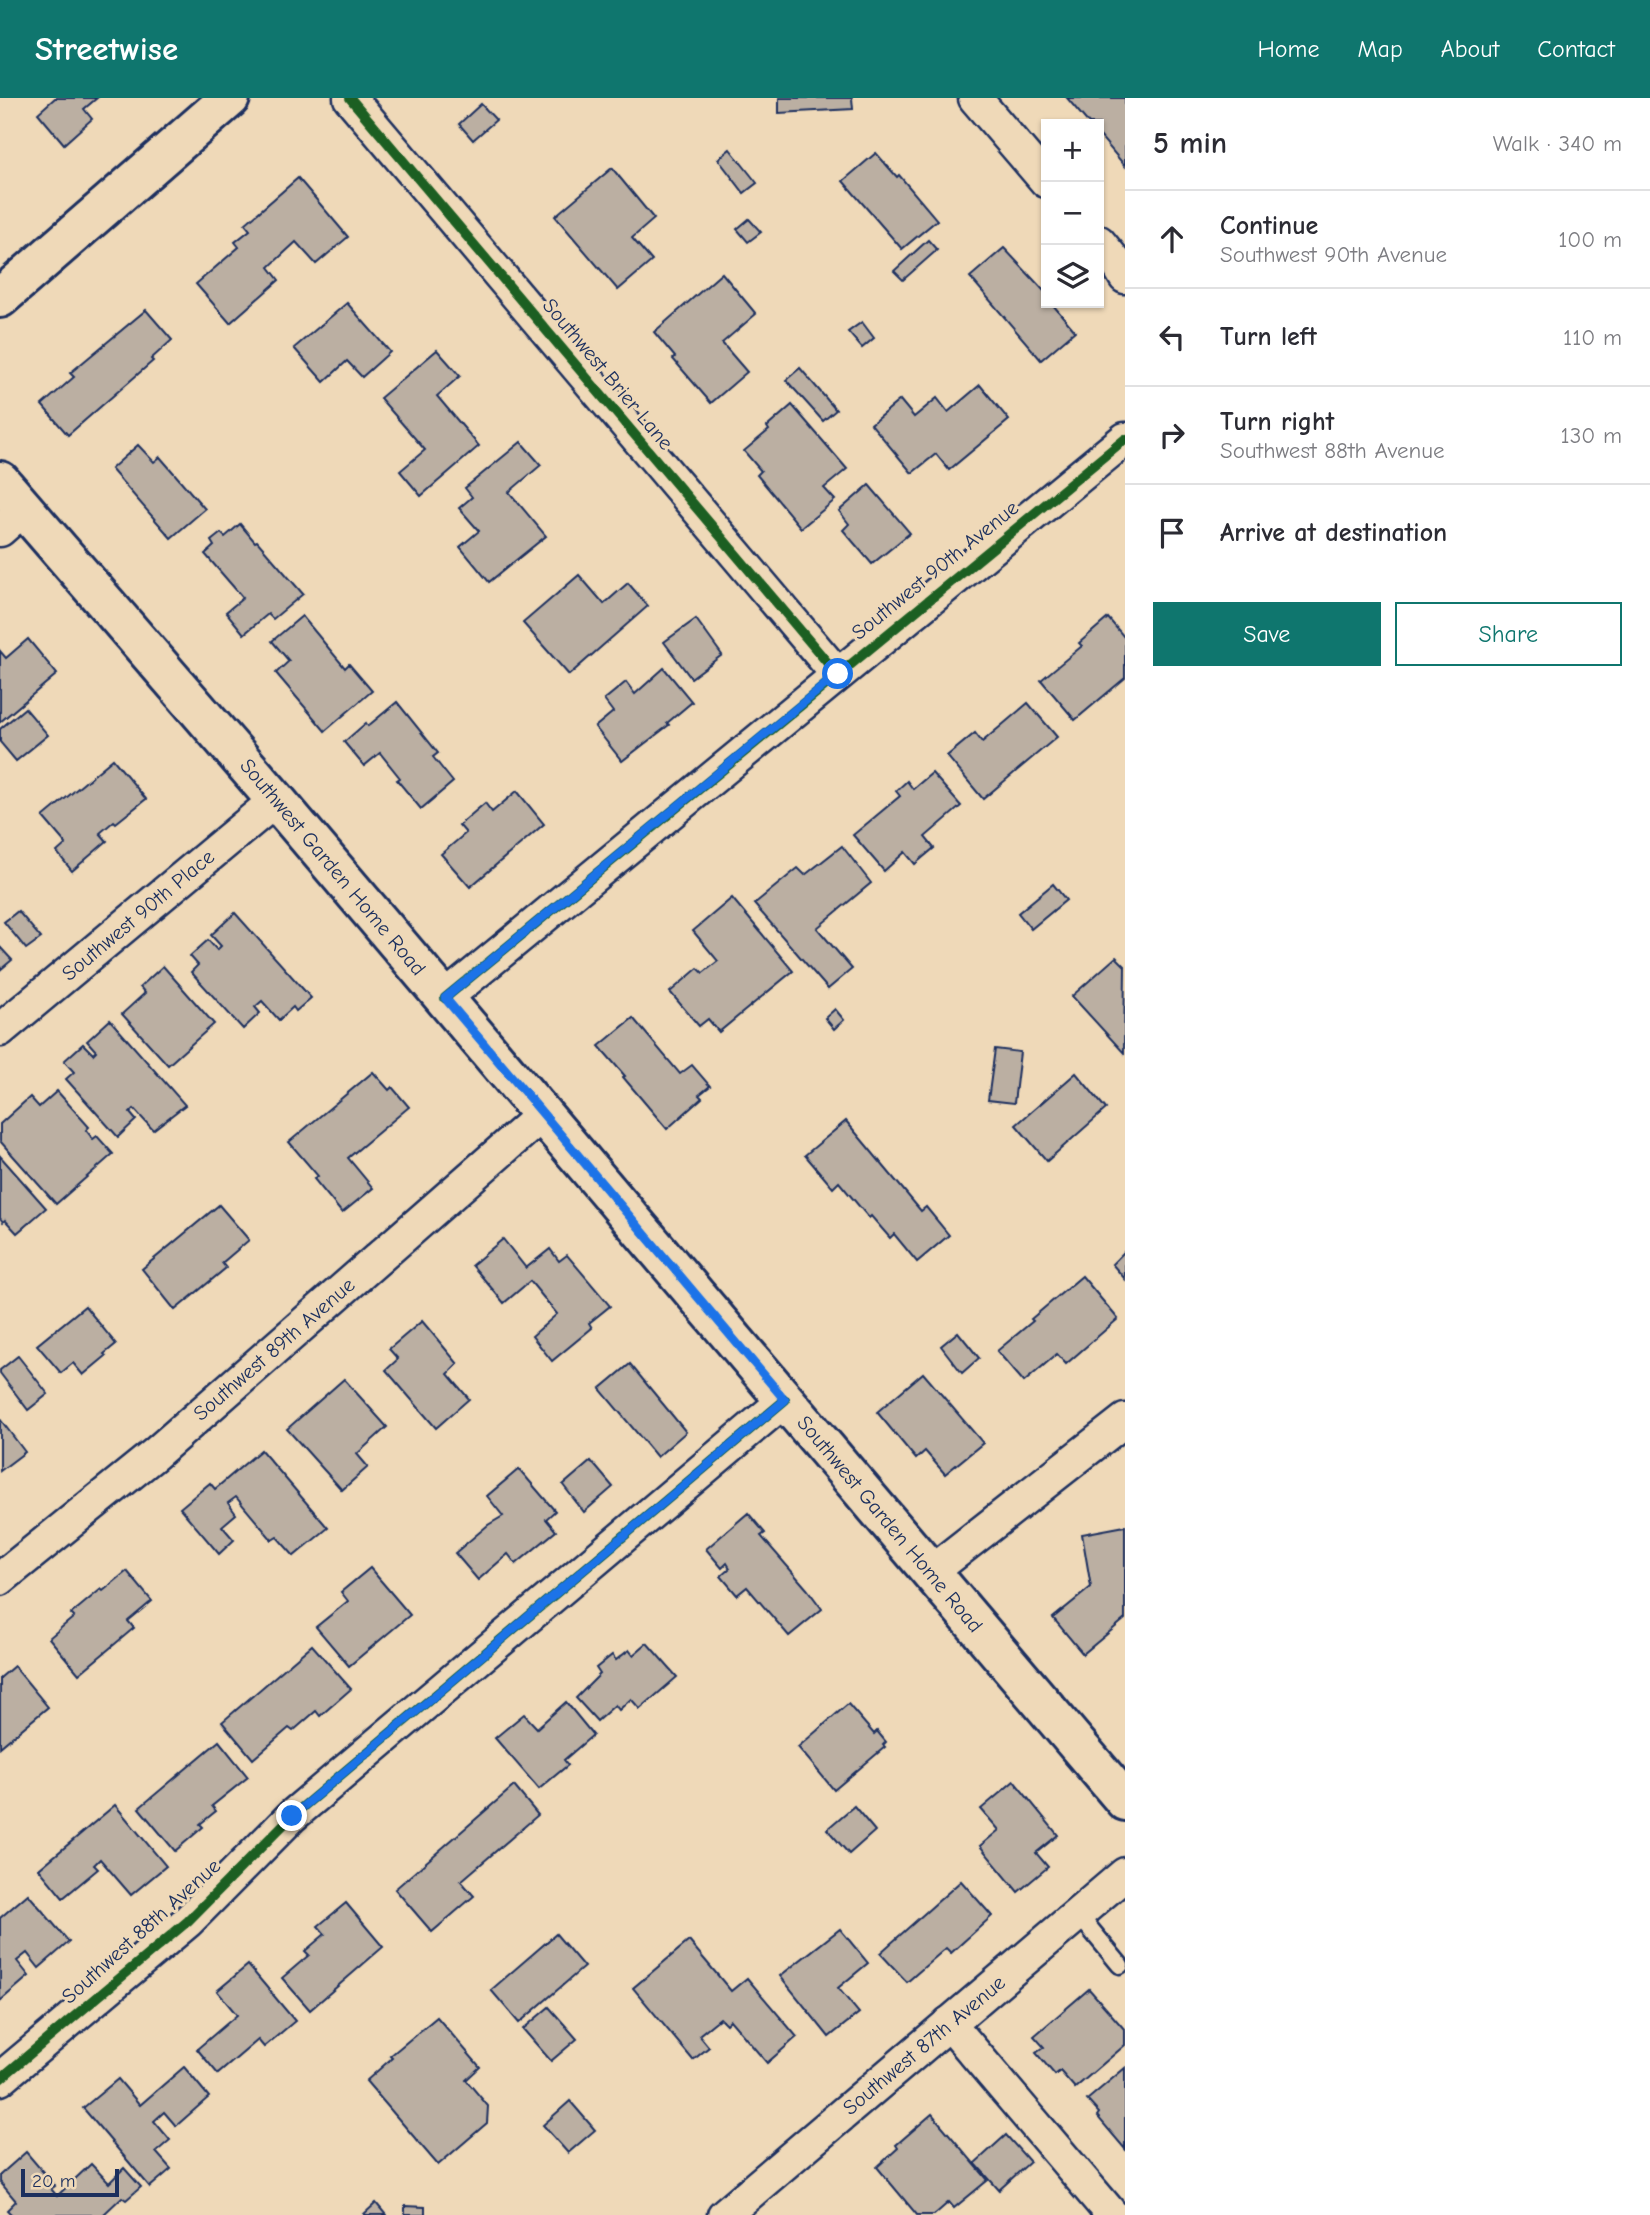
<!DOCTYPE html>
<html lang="en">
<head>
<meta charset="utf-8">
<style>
	:root { --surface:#fff; --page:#f2f2f3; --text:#2b2b33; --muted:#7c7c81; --line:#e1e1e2; --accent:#0f766e }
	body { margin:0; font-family:"Comic Neue",sans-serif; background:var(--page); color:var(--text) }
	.controls { position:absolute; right:21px; top:21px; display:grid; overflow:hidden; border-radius:0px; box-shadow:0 2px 5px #0004 }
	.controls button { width:63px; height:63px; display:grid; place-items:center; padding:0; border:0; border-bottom:2px solid var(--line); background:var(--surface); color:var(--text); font:35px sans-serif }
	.scale { position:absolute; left:21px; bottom:18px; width:98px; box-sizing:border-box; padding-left:7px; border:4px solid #1b2f5e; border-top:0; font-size:19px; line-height:24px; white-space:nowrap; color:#1b2f5e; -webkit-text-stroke:5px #efd9b8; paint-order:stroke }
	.stop { position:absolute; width:21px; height:21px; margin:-16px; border:5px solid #1a73e8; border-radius:50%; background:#fff }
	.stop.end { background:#1a73e8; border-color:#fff; box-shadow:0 2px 7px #0008 }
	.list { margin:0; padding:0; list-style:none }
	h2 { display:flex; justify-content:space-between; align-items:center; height:91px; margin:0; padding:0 28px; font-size:30px }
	h2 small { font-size:23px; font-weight:400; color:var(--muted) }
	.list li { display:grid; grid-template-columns:46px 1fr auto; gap:21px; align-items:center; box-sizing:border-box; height:98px; padding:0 28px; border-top:2px solid var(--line) }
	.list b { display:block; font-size:26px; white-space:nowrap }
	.list p { margin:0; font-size:23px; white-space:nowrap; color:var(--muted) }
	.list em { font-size:23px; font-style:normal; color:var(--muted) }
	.actions { display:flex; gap:14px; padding:21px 28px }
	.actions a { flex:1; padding:16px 0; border:2px solid var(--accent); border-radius:0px; text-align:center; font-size:24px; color:var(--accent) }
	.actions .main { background:var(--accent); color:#fff }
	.icon { flex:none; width:38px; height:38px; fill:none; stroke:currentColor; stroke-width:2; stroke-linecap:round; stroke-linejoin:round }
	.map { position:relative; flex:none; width:1125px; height:2117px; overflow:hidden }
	header { display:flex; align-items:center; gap:42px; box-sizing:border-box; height:98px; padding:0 35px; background:var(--accent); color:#fff }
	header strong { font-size:33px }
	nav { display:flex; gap:38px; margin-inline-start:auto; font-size:24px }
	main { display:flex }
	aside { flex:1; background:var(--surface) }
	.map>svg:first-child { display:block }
</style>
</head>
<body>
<header>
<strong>Streetwise</strong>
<nav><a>Home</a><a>Map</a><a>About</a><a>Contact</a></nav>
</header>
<main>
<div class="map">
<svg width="1125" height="2117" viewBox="0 0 1125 2117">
	<rect width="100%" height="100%" fill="#efd9b8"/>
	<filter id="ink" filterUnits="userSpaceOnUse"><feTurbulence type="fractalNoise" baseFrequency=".0143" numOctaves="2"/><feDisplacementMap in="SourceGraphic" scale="14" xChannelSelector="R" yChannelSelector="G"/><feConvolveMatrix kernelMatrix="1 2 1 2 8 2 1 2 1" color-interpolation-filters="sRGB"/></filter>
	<g filter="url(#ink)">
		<g fill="#bbafa2" stroke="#1b2f5e" stroke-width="2">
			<polygon points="55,0 97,0 84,11 92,21 64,46 38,15"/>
			<polygon points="779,0 852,0 853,11 779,15"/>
			<polygon points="1067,0 1125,0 1125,68 1099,37 1099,26 1089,26"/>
			<polygon points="481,6 496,22 473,42 459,26"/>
			<polygon points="730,51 757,85 744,95 718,61"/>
			<polygon points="876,55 897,79 899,77 937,122 902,151 843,83"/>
			<polygon points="612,70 654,121 632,140 652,163 618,192 555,118"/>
			<polygon points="298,80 348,139 316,166 296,144 269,169 279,182 230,225 196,186 239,149 235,144 250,132 245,126"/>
			<polygon points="749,121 761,134 748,144 737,131"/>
			<polygon points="928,142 937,152 903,182 894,173"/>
			<polygon points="1004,150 1046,195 1046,205 1055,205 1053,207 1075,233 1041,262 970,179"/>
			<polygon points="722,175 756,216 722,245 747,274 711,305 673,261 675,259 654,234"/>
			<polygon points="347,205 390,254 362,279 347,263 324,284 294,250"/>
			<polygon points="146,212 172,242 151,261 153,263 68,337 42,307 74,279 70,275"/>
			<polygon points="862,224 874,240 862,250 848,234"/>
			<polygon points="437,252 460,278 437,298 479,348 421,398 400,373 425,352 380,300"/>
			<polygon points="800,270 836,312 823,323 786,282"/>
			<polygon points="980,287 1009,322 949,372 936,356 912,375 871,326 900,302 914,319 937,300 948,314"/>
			<polygon points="792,307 847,371 824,390 835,402 801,430 757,377 761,373 744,353 769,332 767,329"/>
			<polygon points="521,344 541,367 509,394 546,438 489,484 460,449 479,433 459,410 472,399 465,390"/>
			<polygon points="138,347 154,364 160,359 205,411 171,440 111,371"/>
			<polygon points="869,387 910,435 872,466 843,432 849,426 839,413"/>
			<polygon points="240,426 255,444 257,443 303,496 273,521 268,516 244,536 226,514 243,500 205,456 214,448 211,443 221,435 225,439"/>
			<polygon points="579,477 604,506 628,485 648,508 569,577 523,525"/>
			<polygon points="302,518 345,570 349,566 372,593 325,633 276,575 289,563 272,543"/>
			<polygon points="1108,520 1125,540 1125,580 1075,622 1041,582 1082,548 1079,545"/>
			<polygon points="696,521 722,557 691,580 664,544"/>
			<polygon points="28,541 57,576 0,624 0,553 6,560"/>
			<polygon points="664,570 692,604 667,625 669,627 622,663 595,629 613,614 604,602 626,584 635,596"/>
			<polygon points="397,604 438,655 433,659 453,684 421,711 397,682 400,680 380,655 364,668 344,644 366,625 368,628"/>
			<polygon points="1028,605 1057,639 983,701 947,658 975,635 982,644"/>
			<polygon points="25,610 48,637 16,663 0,644 0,631"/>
			<polygon points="113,661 146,701 116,725 114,723 100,735 107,743 72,773 57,754 66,746 43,719"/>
			<polygon points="932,675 961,708 925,739 934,750 915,766 905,754 884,773 853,737 900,698 896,693 907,683 913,691"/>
			<polygon points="517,693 544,726 470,789 441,756 466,735 459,727 485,705 492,714"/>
			<polygon points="842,748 871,785 817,830 852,871 828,891 754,806 798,770 805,777"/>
			<polygon points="1053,786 1066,802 1031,831 1018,815"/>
			<polygon points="732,800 793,873 719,934 708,921 699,928 670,894 698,870 703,875 718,863 693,833"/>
			<polygon points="18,813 41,840 26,851 4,824"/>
			<polygon points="235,815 311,900 296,913 293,909 279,922 262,903 255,909 260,915 243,931 191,874 198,867 190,858 208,842 217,852 221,848 211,837"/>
			<polygon points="0,849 12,862 0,872"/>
			<polygon points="1116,859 1125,868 1124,955 1072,898"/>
			<polygon points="163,868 214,926 168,967 122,916 145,895 140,889"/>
			<polygon points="835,911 844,922 834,931 825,920"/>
			<polygon points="633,920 680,976 692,967 710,988 699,997 702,1000 667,1031 623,979 625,978 599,948"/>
			<polygon points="110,922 185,1007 153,1032 134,1011 130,1015 136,1022 118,1039 66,981 74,974 64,963 83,946 93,956 96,953 87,943"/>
			<polygon points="995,951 1020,954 1014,1005 988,1002"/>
			<polygon points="373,974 389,992 392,989 409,1009 348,1060 373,1090 342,1115 314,1081 318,1078 289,1044"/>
			<polygon points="1076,975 1106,1011 1047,1063 1016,1027"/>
			<polygon points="57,993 89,1029 86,1032 93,1041 97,1038 113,1056 56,1106 0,1043 0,1026 30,999 39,1009"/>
			<polygon points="846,1023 921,1113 926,1109 949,1137 917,1164 894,1136 890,1140 871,1118 869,1120 839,1084 833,1090 805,1057"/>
			<polygon points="0,1058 46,1110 17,1135 5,1122 3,1124 0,1120"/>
			<polygon points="219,1107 249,1142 222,1165 226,1170 175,1212 142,1171"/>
			<polygon points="503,1141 526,1170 550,1151 559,1163 567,1157 610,1208 589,1225 592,1230 552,1263 532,1238 557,1216 530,1183 504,1205 472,1167"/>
			<polygon points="1125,1153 1125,1181 1112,1166"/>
			<polygon points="1082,1178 1118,1221 1066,1266 1057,1256 1024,1284 997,1253 1033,1223 1031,1221"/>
			<polygon points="85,1208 116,1246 104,1256 106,1258 83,1277 73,1265 61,1275 37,1247"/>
			<polygon points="422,1223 458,1266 448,1276 469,1301 436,1330 386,1272 398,1261 389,1251"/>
			<polygon points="958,1234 979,1260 962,1275 941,1248"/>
			<polygon points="18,1258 48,1296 28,1312 0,1275 0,1272"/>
			<polygon points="630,1266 686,1334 657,1359 600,1291"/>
			<polygon points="923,1275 983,1345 945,1376 925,1353 916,1361 877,1314"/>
			<polygon points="344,1281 387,1329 357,1356 368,1369 342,1392 287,1331"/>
			<polygon points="0,1321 25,1354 0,1373"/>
			<polygon points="261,1352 328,1430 294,1458 277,1439 272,1442 236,1399 228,1405 236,1416 222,1428 234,1442 219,1456 180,1410 210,1385 215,1391"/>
			<polygon points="591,1363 613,1389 584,1414 563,1387"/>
			<polygon points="519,1371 555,1413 546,1421 556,1433 516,1466 508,1456 478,1482 455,1455 488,1427 503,1418 487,1398"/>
			<polygon points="748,1415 765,1435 761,1438 807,1491 822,1511 789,1538 747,1489 737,1497 721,1478 730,1470 727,1465 722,1470 706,1451"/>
			<polygon points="1125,1428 1125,1521 1083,1556 1053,1520 1091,1489 1082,1436"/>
			<polygon points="370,1470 410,1517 349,1568 316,1529 348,1503 341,1494"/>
			<polygon points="127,1473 152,1503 128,1523 134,1530 79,1576 49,1540 74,1519 71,1516 101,1491 103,1493"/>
			<polygon points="647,1545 677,1579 640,1611 631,1601 619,1612 615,1607 597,1623 576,1600 600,1576 596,1570 612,1557 616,1562 629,1552 633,1557"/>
			<polygon points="312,1547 351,1591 320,1618 316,1613 293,1633 289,1630 253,1661 222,1624"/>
			<polygon points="14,1568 48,1609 0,1649 0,1580"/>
			<polygon points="566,1604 593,1637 564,1662 568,1667 539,1691 495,1640 524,1616 537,1630"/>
			<polygon points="848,1606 874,1636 877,1633 886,1644 883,1647 885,1649 834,1692 798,1649"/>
			<polygon points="219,1643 248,1679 212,1708 216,1713 200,1726 203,1729 175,1753 139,1710"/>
			<polygon points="1014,1683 1058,1737 1036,1755 1048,1769 1018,1794 980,1748 999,1732 981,1711"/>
			<polygon points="514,1688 538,1717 461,1783 474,1798 432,1834 395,1791"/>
			<polygon points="115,1707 166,1768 131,1797 100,1761 94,1767 98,1771 63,1800 39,1771"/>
			<polygon points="854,1708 875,1733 849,1756 827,1731"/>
			<polygon points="961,1783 992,1818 951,1855 946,1850 907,1884 880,1855"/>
			<polygon points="28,1796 69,1844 39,1870 27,1855 17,1863 29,1878 0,1903 0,1820"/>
			<polygon points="346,1805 383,1849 310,1912 282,1880 309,1857 305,1853 325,1836 318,1828"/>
			<polygon points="840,1831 868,1865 838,1890 859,1915 829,1939 780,1878"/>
			<polygon points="556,1836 584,1869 519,1925 491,1892"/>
			<polygon points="689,1843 731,1893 747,1880 797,1939 767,1965 730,1922 726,1926 720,1920 699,1937 709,1949 693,1962 633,1890"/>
			<polygon points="248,1867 295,1923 264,1949 258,1942 218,1976 197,1951 237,1917 217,1893"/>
			<polygon points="1089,1891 1125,1932 1125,1947 1075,1990 1060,1973 1055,1977 1036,1955 1044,1949 1034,1938"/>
			<polygon points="549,1909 577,1941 551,1963 523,1931"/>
			<polygon points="437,1919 480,1969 466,1982 488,2008 487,2025 438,2067 366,1983 392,1960 390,1958"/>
			<polygon points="184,1969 209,1999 176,2028 164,2014 154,2023 170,2042 156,2054 171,2071 150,2089 83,2010 118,1981 140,2007"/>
			<polygon points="1125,1970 1125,2051 1097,2018 1099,2015 1087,2002"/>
			<polygon points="570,2003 595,2032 568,2055 543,2027"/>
			<polygon points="932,2016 988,2082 954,2110 949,2104 934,2117 917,2117 877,2069 898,2050 896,2047"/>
			<polygon points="1006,2037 1030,2064 999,2092 975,2065"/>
			<polygon points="26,2054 55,2088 51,2091 57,2098 91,2066 109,2085 124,2070 141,2089 126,2102 122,2099 103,2117 12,2117 7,2112 16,2103 0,2084 0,2077"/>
			<polygon points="376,2105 386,2117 365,2117 364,2116"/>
			<polygon points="405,2108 425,2109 425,2117 405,2117"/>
		</g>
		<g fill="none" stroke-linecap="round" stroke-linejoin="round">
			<defs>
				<polyline id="service" points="1078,1816 1120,1867"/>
				<g id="minor">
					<polyline points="350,0 837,576"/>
					<polyline points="975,0 1046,83"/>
					<polyline points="1099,144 1118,167 1125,179"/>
					<polyline points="0,432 24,411"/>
					<polyline points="445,900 1125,341"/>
					<polyline points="0,932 276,702"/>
					<polyline points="931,1474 1125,1322"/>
					<polyline points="0,1481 155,1356 543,1016"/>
					<polyline points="949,1925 1112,2117"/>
					<polyline points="0,1981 188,1823 292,1718 785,1302"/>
					<polyline points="724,2117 1125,1776"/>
				</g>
				<g id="secondary">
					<polyline points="0,200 230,0"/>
					<polyline points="0,383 276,702 1125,1703"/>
				</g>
			</defs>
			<use href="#service" stroke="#1b2f5e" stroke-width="21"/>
			<use href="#minor" stroke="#1b2f5e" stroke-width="37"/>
			<use href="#secondary" stroke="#1b2f5e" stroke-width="44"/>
			<use href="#service" stroke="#efd9b8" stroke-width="16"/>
			<use href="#minor" stroke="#efd9b8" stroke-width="32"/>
			<use href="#secondary" stroke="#efd9b8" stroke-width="38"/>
			<defs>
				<g id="cycleway">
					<polyline points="350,0 837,576"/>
					<polyline points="445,900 1125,341"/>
					<polyline points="0,1981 188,1823 292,1718 785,1302"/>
				</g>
			</defs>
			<use href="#cycleway" stroke="#efd9b8" stroke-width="15"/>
			<use href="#cycleway" stroke="#1b5e20" stroke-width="10"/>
		</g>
	</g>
	<g fill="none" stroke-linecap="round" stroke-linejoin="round" filter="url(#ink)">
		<polyline stroke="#1a73e8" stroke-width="9" points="292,1718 785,1302 445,900 838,576"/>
	</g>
	<g text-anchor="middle" stroke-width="6" stroke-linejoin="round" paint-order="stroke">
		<g font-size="21" fill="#1b2f5e" stroke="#efd9b8">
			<text transform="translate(608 276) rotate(50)" y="7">Southwest Brier Lane</text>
			<text transform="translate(935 472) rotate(-39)" y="7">Southwest 90th Avenue</text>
			<text transform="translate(333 769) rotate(50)" y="7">Southwest Garden Home Road</text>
			<text transform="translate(138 817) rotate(-40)" y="7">Southwest 90th Place</text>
			<text transform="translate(274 1251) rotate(-41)" y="7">Southwest 89th Avenue</text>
			<text transform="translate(890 1426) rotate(50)" y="7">Southwest Garden Home Road</text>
			<text transform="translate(141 1833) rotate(-42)" y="7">Southwest 88th Avenue</text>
			<text transform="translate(924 1947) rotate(-40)" y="7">Southwest 87th Avenue</text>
		</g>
	</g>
</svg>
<div class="controls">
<button>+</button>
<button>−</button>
<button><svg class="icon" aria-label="layers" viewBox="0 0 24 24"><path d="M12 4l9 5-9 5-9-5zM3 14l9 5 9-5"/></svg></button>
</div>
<div class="scale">20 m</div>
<div class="stop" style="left:838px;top:576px"></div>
<div class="stop end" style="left:292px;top:1718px"></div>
</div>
<aside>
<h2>5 min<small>Walk · 340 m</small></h2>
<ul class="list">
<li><svg class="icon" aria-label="ahead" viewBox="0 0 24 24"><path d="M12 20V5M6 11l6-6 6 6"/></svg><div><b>Continue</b><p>Southwest 90th Avenue</p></div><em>100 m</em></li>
<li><svg class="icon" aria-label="left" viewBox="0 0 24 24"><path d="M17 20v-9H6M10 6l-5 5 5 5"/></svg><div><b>Turn left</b></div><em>110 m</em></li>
<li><svg class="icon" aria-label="right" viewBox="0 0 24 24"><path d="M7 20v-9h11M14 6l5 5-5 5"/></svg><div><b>Turn right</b><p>Southwest 88th Avenue</p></div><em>130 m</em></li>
<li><svg class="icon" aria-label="arrive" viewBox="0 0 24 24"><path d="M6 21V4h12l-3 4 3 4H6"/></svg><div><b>Arrive at destination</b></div></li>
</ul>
<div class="actions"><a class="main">Save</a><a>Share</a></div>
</aside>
</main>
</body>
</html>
